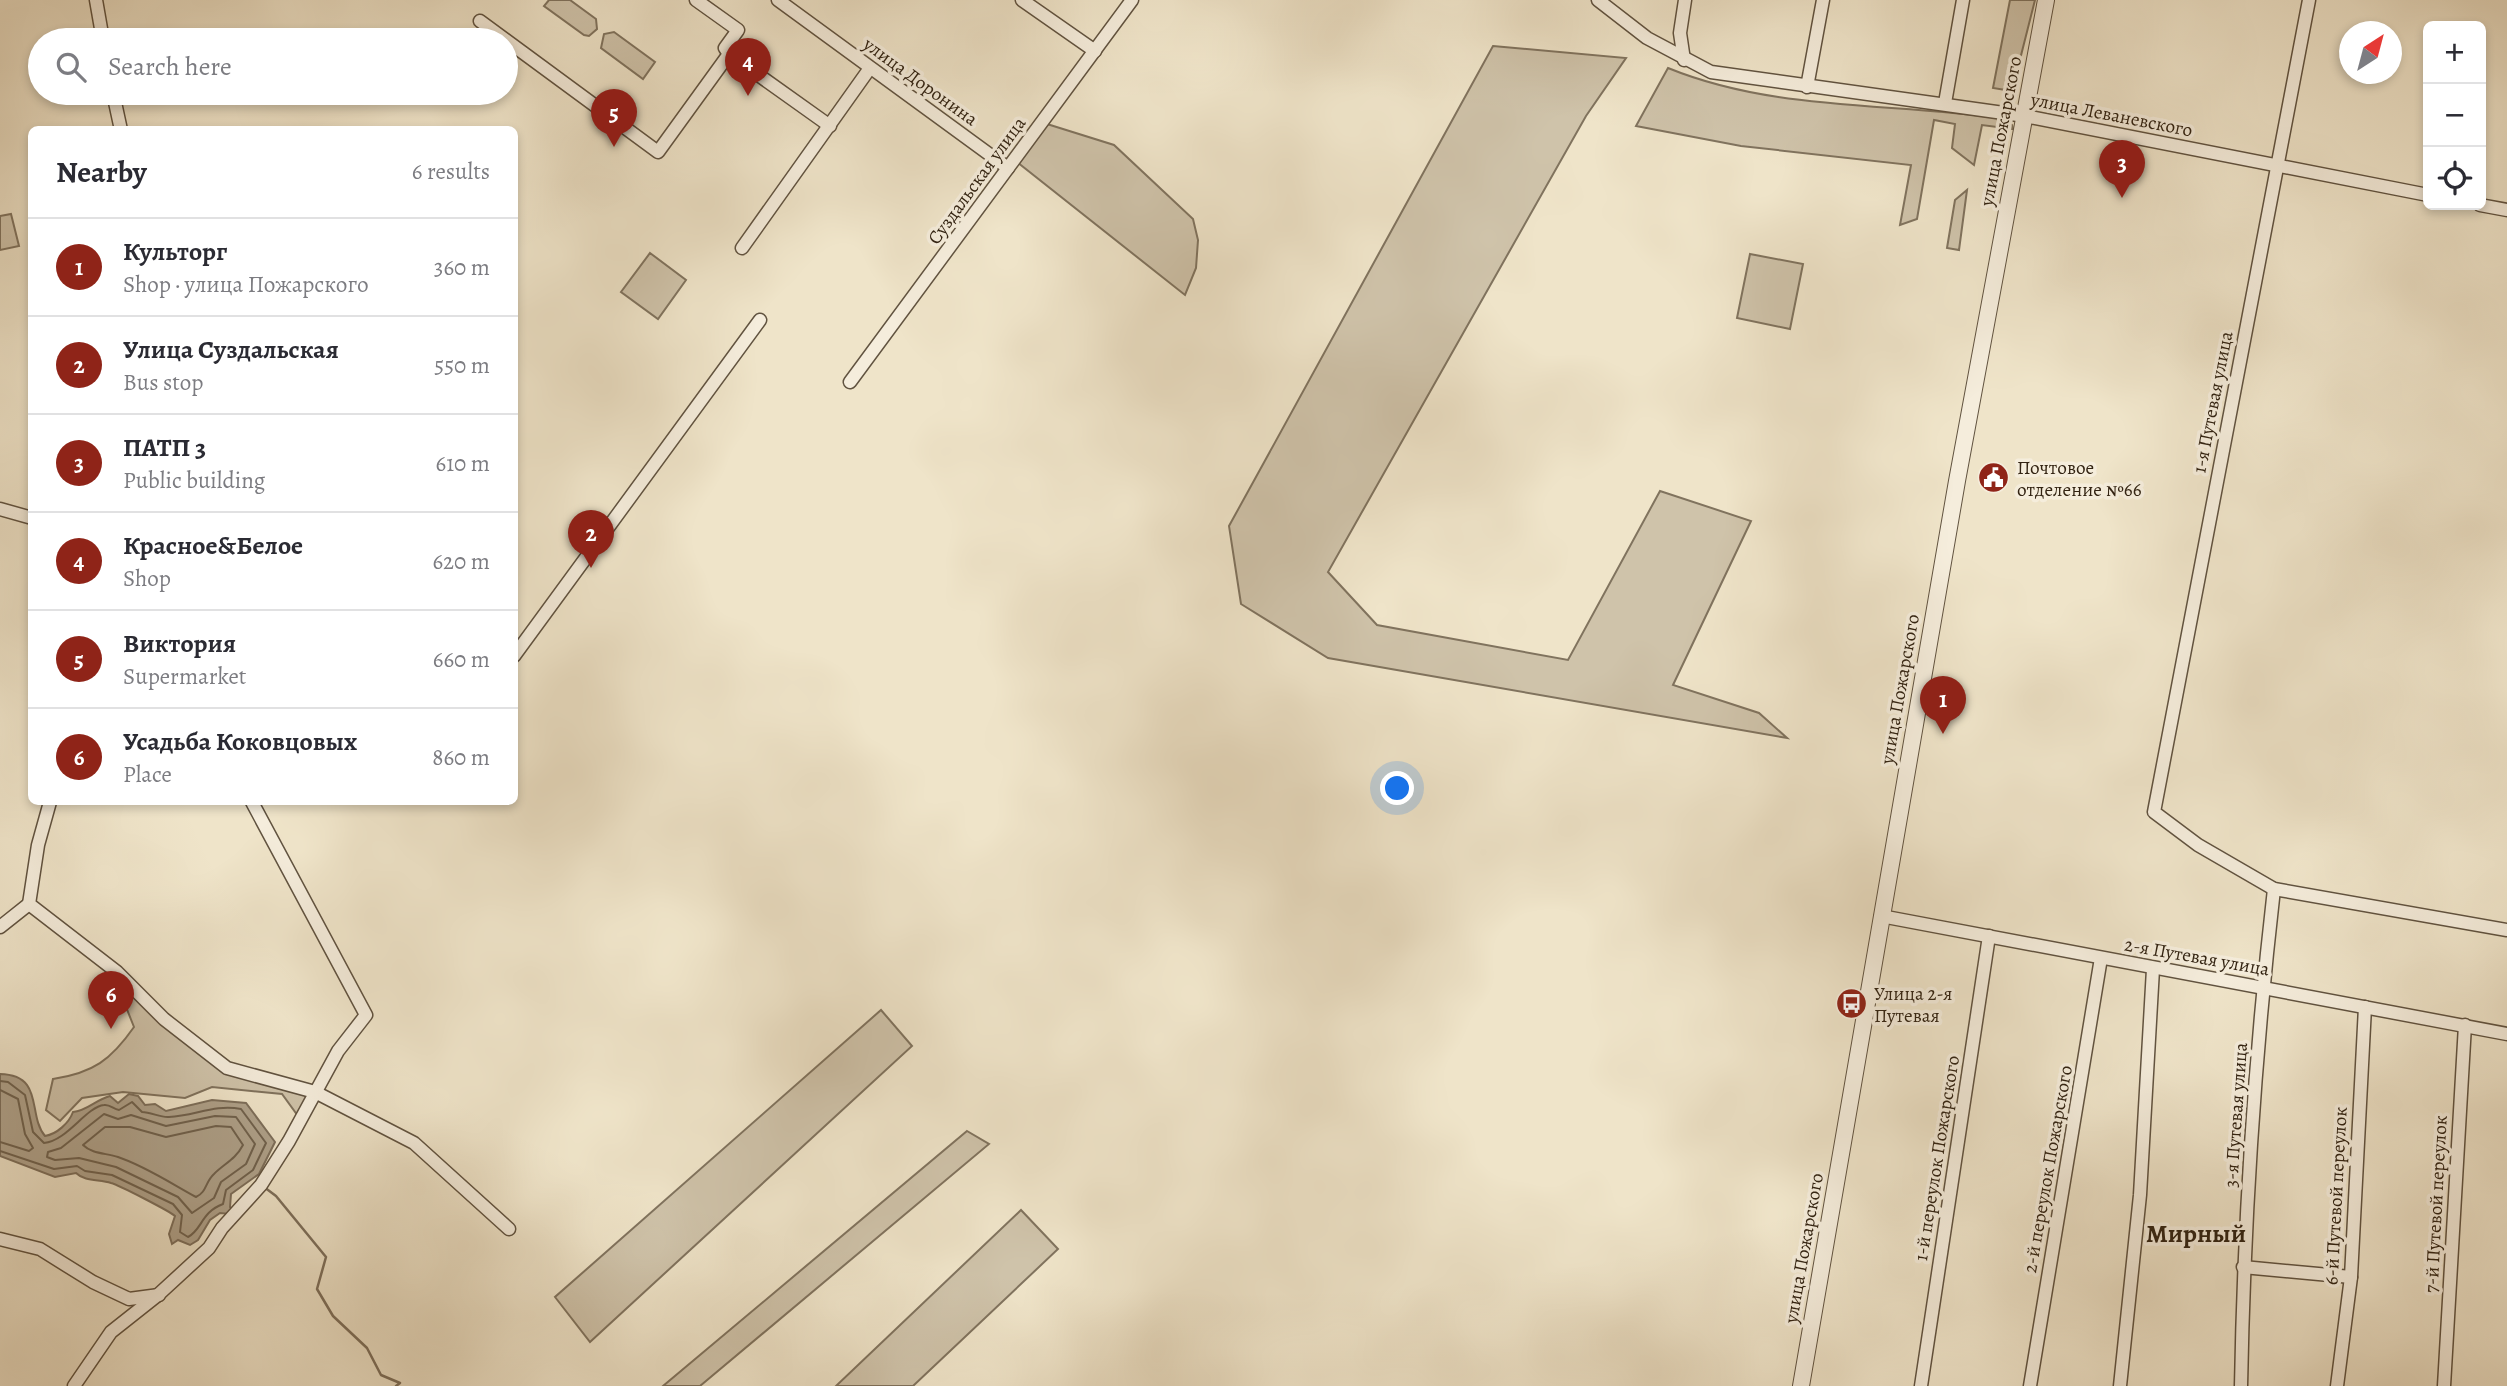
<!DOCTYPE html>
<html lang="en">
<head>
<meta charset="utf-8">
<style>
	:root { --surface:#fff; --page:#f2f2f3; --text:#2b2b33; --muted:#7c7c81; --line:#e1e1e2; --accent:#8f2418 }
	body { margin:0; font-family:Alegreya,serif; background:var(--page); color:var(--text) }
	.controls { position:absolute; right:21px; top:21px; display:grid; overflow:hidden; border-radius:10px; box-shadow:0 4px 10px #0003 }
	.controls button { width:63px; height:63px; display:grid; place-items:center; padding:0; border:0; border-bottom:2px solid var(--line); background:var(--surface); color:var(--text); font:35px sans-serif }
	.compass { position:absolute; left:2339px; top:21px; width:63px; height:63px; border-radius:50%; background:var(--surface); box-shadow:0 4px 10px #0003; rotate:36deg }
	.you { position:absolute; left:1398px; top:789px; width:24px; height:24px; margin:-18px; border:5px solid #fff; border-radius:50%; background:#1a73e8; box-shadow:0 0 0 10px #1a73e833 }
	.badge { display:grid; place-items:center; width:46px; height:46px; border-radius:50%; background:var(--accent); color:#fff; font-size:23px; font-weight:700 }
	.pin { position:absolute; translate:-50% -58px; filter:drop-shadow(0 2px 4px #0008) }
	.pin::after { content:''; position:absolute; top:37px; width:24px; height:21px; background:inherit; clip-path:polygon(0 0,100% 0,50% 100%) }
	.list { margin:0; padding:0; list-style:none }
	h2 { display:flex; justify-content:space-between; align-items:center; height:91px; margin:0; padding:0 28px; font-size:30px }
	h2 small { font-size:23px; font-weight:400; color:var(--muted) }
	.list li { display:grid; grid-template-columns:46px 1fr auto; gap:21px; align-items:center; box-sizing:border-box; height:98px; padding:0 28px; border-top:2px solid var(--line) }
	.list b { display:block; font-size:26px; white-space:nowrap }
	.list p { margin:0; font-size:23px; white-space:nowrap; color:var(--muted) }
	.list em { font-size:23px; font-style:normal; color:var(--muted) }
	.icon { flex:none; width:38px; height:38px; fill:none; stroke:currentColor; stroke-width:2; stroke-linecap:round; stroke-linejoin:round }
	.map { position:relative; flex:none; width:2507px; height:1386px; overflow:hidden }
	.search { position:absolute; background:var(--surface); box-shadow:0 4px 10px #0003; left:28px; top:28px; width:490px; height:77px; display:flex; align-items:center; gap:18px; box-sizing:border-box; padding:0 24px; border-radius:38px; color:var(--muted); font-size:26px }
	.panel { position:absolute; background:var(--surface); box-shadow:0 4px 10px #0003; left:28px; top:126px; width:490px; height:679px; border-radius:10px }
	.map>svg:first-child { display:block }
</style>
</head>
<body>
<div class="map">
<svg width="2507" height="1386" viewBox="0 0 2507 1386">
	<rect width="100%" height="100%" fill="#efe4c9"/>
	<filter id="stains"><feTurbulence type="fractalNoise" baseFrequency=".00286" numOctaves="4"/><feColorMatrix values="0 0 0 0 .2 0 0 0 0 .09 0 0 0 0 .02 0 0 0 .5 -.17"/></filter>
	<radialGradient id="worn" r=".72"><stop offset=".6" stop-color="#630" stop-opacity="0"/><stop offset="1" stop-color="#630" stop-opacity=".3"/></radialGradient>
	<g fill="#cfc3aa" stroke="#80735e" stroke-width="2">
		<polygon points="549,0 570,0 596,19 597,29 589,36 584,35 544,6"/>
		<polygon points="2010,0 2035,0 2012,91 1993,88"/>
		<polygon points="614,32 655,62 643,79 601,48 604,34"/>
		<polygon points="1493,46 1626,58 1586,116 1328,572 1377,625 1568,660 1660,491 1751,521 1673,685 1759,713 1787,738 1328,658 1241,604 1229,526"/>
		<path d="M1668,68C1776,112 1892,102 2005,119L2012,125L2013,129L1982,125L1974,165L1952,148L1955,124L1934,120L1917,219L1900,225L1911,165L1741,146L1636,126Z"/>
		<polygon points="1047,124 1114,145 1193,219 1198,240 1196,268 1185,295 1017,162"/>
		<polygon points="1967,190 1959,250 1947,248 1955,200"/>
		<polygon points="11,214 19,246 0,250 0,216"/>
		<polygon points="650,253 686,280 658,319 621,292"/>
		<polygon points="1750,254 1803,264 1790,329 1737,318"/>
		<path d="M118,981L160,1023L219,1068L295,1089L307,1096L298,1116L282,1094L212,1087L185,1098L123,1092L82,1098L60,1121L46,1110L53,1079C93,1073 111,1060 134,1027L126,1007L112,998Z"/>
		<polygon points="881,1010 912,1046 590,1342 555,1297"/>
		<polygon points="967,1131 989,1144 700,1386 663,1386"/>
		<polygon points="1021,1210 1058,1249 913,1386 836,1386"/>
	</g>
	<path fill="#afa28b" stroke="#7d6f5b" stroke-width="2" d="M0,1074C45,1075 27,1115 45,1136C57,1134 69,1123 73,1112C87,1111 95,1100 110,1096L118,1103L129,1094L138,1096L145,1105L155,1104L166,1111L212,1100L246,1103L275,1142L259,1174L231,1194L230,1207L233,1210L230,1214L220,1213L210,1220L198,1240L190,1245L178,1240L172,1244L169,1234L175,1216C171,1212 119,1185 111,1183C100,1179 85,1182 76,1173L55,1177L0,1156Z"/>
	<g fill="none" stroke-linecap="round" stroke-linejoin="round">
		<g stroke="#70624e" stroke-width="2">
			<path d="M0,1081L8,1082L25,1095L33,1132L44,1143C67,1141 86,1107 104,1105C110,1104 113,1109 119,1110L132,1102L142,1112C151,1112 161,1118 169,1117C195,1116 214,1104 241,1109L266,1143L253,1170L226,1190L223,1204C201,1212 202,1230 188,1237L180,1232L182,1215L173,1204L112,1175L85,1171L77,1166L54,1169L0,1151"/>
			<polyline points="0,1090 18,1099 25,1134 33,1148 29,1151 0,1142"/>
			<polygon points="104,1114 118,1119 131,1115 166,1126 215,1116 236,1117 255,1144 246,1164 221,1182 214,1198 192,1213 178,1197 116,1167 79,1158 55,1160 47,1157 48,1152 61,1148"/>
			<path d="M216,1126L231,1127L243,1145C235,1160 225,1163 214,1174C205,1182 207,1192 196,1197C172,1184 145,1166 118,1157C106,1153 92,1154 83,1145L105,1127H130L166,1137Z"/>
		</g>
		<polyline stroke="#7d6f5b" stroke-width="2.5" points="264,1187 276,1196 326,1257 317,1289 333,1316 367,1348 381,1375 400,1383 396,1386"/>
		<defs>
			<g id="minor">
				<polyline points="96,0 103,40"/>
				<polyline points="696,0 738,30 725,48 729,54"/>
				<polyline points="778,0 1008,168"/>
				<polyline points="1022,0 1095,51"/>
				<polyline points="1598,0 1647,38 1711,72 2025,116 2428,195"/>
				<polyline points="2309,0 2154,812 2198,845 2274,889 2507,930"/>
				<polyline points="480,21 658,152 729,54 830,126"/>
				<polyline points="1684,60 1680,33 1685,0"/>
				<polyline points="1807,87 1823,0"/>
				<polyline points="113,93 121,130"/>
				<polyline points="1945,103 1963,0"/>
				<polyline points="2480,205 2507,210"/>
				<polyline points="742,248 870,68"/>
				<polyline points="850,382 1132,0"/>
				<polyline points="0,509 32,518"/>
				<polyline points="514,656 760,320"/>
				<polyline points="50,802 38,845 29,904 117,972 164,1019 227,1068 315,1092 414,1143 509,1229"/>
				<polyline points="1881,916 2507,1034"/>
				<polyline points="0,927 29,904"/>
				<polyline points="0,1239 40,1249 93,1282 129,1299 159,1295"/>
				<polyline points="2243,1267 2351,1277"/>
				<polyline points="74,1386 111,1332 159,1294 209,1248 222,1228 261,1185 289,1141 338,1051 366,1015 252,802"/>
				<polyline points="1921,1386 1989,936"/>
				<polyline points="2030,1386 2101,958"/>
				<polyline points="2120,1386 2140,1195 2153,969"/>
				<path d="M2241,1386C2244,1220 2255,1054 2274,889"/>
				<polyline points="2337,1386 2351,1277 2365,1007"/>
				<polyline points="2444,1386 2465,1025"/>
			</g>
			<polyline id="tertiary" points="1801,1386 1957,481 2046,0"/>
		</defs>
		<use href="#minor" stroke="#615340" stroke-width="15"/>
		<use href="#tertiary" stroke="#615340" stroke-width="18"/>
		<use href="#minor" stroke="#f5eddc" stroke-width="12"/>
		<use href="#tertiary" stroke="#f5eddc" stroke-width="16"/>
	</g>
	<defs>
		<symbol id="civic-disc" viewBox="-11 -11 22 22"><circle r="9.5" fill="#8f2418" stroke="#f5eddc"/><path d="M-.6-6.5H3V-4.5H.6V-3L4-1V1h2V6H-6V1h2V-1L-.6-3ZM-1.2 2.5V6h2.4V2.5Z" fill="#fff"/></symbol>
		<symbol id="bus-disc" viewBox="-11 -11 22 22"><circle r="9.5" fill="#8f2418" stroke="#f5eddc"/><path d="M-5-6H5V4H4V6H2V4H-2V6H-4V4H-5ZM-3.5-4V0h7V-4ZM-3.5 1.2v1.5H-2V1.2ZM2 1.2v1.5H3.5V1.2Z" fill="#fff"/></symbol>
	</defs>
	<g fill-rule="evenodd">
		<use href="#civic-disc" x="1976" y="460" width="35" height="35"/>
		<use href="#bus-disc" x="1834" y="986" width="35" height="35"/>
	</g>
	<g text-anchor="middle" stroke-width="7" stroke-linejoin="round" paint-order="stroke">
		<g font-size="19" fill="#322312" stroke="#f5eddc">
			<text transform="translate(921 81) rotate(36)" y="7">улица Доронина</text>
			<text transform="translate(2112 114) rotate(11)" y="7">улица Леваневского</text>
			<text transform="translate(2000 131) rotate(-79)" y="7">улица Пожарского</text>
			<text transform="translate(976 180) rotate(-54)" y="7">Суздальская улица</text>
			<text transform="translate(2212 402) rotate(-79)" y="7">1-я Путевая улица</text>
			<text transform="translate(1899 689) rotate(-80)" y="7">улица Пожарского</text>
			<text transform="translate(2197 956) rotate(10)" y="7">2-я Путевая улица</text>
			<text transform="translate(2235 1115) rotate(-86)" y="7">3-я Путевая улица</text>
			<text transform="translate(1936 1158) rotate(-81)" y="7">1-й переулок Пожарского</text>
			<text transform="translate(2047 1169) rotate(-80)" y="7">2-й переулок Пожарского</text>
			<text transform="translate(2335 1196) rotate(-87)" y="7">6-й Путевой переулок</text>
			<text transform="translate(2435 1204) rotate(-87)" y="7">7-й Путевой переулок</text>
			<text transform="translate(1803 1248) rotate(-80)" y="7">улица Пожарского</text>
		</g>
		<g font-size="19" fill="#322312" stroke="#f5eddc" text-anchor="start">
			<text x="2017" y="474">Почтовое<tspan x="2017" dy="22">отделение №66</tspan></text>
			<text x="1874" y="1000">Улица 2-я<tspan x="1874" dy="22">Путевая</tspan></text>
		</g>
		<g font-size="26" font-weight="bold" fill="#322312" stroke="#f5eddc">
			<text x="2196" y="1242">Мирный</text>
		</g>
	</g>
	<rect width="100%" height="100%" filter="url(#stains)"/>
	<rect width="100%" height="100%" fill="url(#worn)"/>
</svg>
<div class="controls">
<button>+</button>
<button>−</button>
<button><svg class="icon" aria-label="locate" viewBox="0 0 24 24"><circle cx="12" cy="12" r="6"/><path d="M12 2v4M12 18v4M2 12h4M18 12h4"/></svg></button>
</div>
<svg class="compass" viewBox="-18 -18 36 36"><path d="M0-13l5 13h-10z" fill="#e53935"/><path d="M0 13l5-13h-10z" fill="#7c7c81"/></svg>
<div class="you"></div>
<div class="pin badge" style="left:1943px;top:734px">1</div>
<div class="pin badge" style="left:591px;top:568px">2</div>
<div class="pin badge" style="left:2122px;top:198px">3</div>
<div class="pin badge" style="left:748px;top:96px">4</div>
<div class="pin badge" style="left:614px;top:147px">5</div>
<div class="pin badge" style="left:111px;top:1029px">6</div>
<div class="search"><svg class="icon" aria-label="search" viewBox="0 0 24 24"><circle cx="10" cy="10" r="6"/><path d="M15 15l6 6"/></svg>Search here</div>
<section class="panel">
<h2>Nearby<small>6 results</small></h2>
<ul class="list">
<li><span class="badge">1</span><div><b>Культорг</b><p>Shop · улица Пожарского</p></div><em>360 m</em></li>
<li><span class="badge">2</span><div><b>Улица Суздальская</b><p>Bus stop</p></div><em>550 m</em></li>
<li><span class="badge">3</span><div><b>ПАТП 3</b><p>Public building</p></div><em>610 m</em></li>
<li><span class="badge">4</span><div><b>Красное&amp;Белое</b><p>Shop</p></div><em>620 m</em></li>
<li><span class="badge">5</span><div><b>Виктория</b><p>Supermarket</p></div><em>660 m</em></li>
<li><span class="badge">6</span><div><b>Усадьба Коковцовых</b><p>Place</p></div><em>860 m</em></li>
</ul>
</section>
</div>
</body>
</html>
